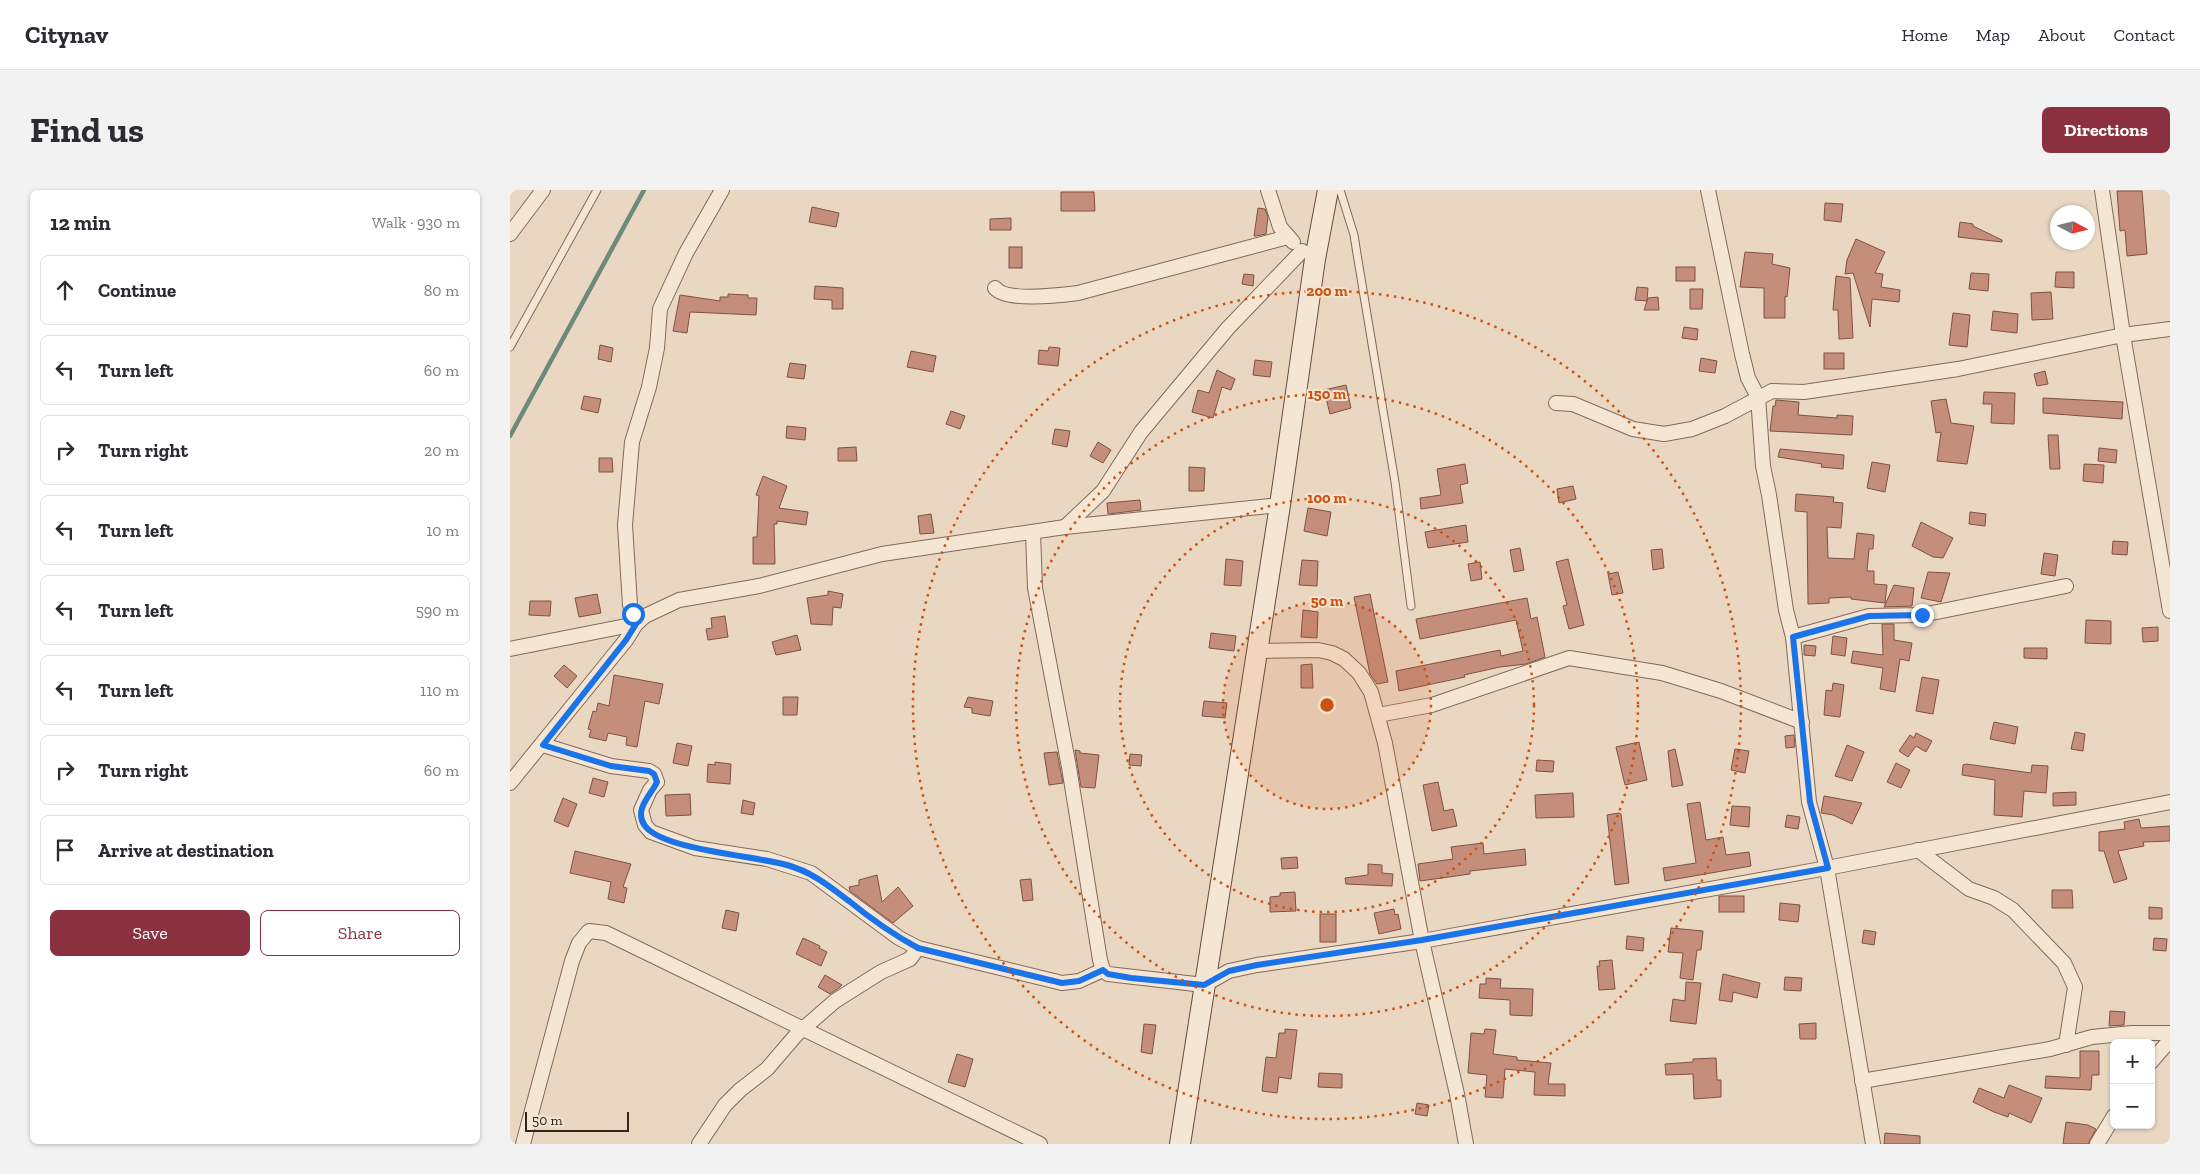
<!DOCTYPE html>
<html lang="en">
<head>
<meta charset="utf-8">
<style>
	:root { --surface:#fff; --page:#f2f2f3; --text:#2b2b33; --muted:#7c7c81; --line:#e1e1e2; --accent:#8b303f }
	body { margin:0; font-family:"Zilla Slab",serif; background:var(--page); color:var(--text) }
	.controls { position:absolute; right:15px; bottom:15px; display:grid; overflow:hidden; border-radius:8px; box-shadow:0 1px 4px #0004 }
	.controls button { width:45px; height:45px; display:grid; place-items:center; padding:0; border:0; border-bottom:1px solid var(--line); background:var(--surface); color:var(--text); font:25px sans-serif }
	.compass { position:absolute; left:1540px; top:15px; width:45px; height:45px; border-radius:50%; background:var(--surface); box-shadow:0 1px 4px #0004; rotate:97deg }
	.scale { position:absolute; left:15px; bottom:12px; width:104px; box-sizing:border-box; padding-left:5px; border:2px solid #33251e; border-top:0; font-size:14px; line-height:18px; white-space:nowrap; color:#33251e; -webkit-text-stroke:4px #f2e3d1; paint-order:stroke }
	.stop { position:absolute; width:15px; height:15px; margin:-11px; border:4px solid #1a73e8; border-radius:50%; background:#fff }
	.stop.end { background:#1a73e8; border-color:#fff; box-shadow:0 1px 5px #0008 }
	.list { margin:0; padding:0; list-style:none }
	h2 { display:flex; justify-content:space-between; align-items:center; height:65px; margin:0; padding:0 20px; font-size:21px }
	h2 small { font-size:16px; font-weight:400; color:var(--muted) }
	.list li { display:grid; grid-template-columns:32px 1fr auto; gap:15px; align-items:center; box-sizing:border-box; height:70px; margin:0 10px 10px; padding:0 10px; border:1px solid var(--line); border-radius:8px }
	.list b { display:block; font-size:19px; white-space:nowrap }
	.list em { font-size:16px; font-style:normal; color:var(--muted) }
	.actions { display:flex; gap:10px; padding:15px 20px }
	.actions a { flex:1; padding:11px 0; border:1px solid var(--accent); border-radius:8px; text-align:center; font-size:18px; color:var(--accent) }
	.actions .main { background:var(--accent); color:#fff }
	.icon { flex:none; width:28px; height:28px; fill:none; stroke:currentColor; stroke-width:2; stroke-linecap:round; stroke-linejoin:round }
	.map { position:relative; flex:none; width:1660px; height:954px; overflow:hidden; border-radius:8px }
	header { display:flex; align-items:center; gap:30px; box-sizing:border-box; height:70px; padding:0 25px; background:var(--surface); border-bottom:1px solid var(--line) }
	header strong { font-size:24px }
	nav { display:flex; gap:28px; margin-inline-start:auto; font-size:18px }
	.intro { display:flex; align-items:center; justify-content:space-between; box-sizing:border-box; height:120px; padding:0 30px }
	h1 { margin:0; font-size:35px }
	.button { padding:12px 22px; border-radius:8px; background:var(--accent); color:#fff; font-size:18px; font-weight:700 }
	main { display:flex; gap:30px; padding:0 30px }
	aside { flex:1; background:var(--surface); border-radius:8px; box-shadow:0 1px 4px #0004 }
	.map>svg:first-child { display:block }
</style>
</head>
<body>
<header>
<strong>Citynav</strong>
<nav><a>Home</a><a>Map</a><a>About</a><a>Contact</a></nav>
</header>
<div class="intro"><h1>Find us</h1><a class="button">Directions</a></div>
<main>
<aside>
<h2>12 min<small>Walk · 930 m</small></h2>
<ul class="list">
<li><svg class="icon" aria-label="ahead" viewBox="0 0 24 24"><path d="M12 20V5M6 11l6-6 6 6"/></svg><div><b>Continue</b></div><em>80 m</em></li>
<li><svg class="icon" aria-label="left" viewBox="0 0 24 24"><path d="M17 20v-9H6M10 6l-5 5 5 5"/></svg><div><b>Turn left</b></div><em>60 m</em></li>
<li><svg class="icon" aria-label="right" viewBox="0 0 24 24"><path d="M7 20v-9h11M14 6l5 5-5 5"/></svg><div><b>Turn right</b></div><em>20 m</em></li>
<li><svg class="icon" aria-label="left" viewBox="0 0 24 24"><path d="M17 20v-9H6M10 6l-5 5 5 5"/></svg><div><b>Turn left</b></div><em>10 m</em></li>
<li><svg class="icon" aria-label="left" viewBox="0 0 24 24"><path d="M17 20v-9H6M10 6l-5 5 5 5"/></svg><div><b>Turn left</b></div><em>590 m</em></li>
<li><svg class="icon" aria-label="left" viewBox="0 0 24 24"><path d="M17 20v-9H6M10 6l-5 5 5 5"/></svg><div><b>Turn left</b></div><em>110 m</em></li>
<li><svg class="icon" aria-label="right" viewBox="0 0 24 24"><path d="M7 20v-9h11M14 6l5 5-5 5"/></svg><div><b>Turn right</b></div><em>60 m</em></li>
<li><svg class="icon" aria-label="arrive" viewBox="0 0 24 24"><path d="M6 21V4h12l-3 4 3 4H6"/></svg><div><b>Arrive at destination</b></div></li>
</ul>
<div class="actions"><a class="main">Save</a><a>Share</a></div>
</aside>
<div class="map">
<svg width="1660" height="954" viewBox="0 0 1660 954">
	<rect width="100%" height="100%" fill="#ead7c2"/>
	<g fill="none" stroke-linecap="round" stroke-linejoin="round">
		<polyline stroke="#6c897d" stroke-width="4.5" points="0,246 134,0"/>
	</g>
	<g fill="#c58e7b" stroke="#7f5143">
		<polygon points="1607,1 1632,1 1637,64 1617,66 1615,40 1610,41"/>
		<polygon points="551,2 584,2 585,21 551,21"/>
		<polygon points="1315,13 1333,14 1331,32 1314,30"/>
		<polygon points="302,17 329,23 326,37 299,32"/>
		<polygon points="748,18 755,19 758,27 756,44 746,46 744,46"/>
		<polygon points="501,28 501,40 480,40 480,29"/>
		<polygon points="1450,32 1463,34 1463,36 1492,50 1492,52 1448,47"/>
		<polygon points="1346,49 1375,62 1365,83 1373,84 1371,97 1390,100 1389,112 1362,109 1360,137 1343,83 1335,84 1337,70"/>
		<rect x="499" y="57" width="13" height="21"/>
		<polygon points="1235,62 1263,64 1262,74 1280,78 1277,107 1275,106 1275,128 1254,128 1254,98 1230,97"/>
		<rect x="1166" y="77" width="19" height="14"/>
		<polygon points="1546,82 1564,82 1564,98 1545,97"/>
		<polygon points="1461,83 1479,84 1478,101 1459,99"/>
		<polygon points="734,84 744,85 743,96 732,94"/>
		<polygon points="1326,86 1340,88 1343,148 1329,149 1328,120 1323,120"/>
		<polygon points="305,96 333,98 333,119 322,119 322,110 304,109"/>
		<polygon points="1127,97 1138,98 1137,111 1125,110"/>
		<polygon points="1180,99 1193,99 1192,119 1180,119"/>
		<polygon points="1541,102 1543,129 1522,130 1521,103"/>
		<polygon points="218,104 238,105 238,108 247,108 246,125 180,122 177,143 163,141 170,105 210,111 210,107 218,107"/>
		<polygon points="1148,107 1149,120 1134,120 1138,108"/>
		<polygon points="1483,121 1508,124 1507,143 1481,140"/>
		<polygon points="1443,123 1460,125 1457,157 1439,155"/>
		<polygon points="1174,137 1188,139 1187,150 1172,148"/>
		<polygon points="90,155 103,158 101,172 88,169"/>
		<polygon points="539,157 550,158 548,176 528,174 529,160 538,161"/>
		<polygon points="401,161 426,166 423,182 397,177"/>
		<rect x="1314" y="163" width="20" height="16"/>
		<polygon points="1191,168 1207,171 1205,183 1189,181"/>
		<polygon points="745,170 762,172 760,187 743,185"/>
		<polygon points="280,173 296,175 294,189 277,187"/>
		<polygon points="707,180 725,189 721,200 712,197 703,228 682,222 688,200 699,203"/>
		<polygon points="1535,181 1538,194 1527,196 1524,184"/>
		<polygon points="836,195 841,218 820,224 814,200"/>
		<polygon points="1474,202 1505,203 1504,234 1481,233 1482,214 1473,214"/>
		<polygon points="74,206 91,209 88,223 71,219"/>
		<polygon points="1533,208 1613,212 1612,229 1533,223"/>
		<polygon points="1436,209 1441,233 1464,236 1457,274 1427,271 1431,242 1426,243 1421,211"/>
		<polygon points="1266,210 1289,212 1288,225 1327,228 1327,225 1343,226 1342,245 1260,241 1263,216 1265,216"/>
		<polygon points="441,221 455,226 450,239 436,234"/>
		<polygon points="277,236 296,238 295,250 276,248"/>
		<polygon points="545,239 560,241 557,257 542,254"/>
		<polygon points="1538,245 1548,245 1550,279 1540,279"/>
		<polygon points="588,252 601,260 593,273 580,266"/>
		<polygon points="346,257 347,271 328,271 328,258"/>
		<polygon points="1589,258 1607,260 1606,273 1588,271"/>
		<polygon points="1270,259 1334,265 1333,279 1311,277 1312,274 1268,267"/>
		<polygon points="89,268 102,268 103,282 89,282"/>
		<polygon points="1362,272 1380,275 1375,302 1357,298"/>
		<polygon points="955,274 958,293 950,295 953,313 911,319 910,308 931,305 927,279"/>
		<polygon points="1574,274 1594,275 1593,293 1573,291"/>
		<polygon points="679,277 695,278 694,301 679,301"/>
		<polygon points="253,286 277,296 269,318 298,322 296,335 267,331 267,334 264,334 265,374 243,374 243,347 247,347 249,306 246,305"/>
		<polygon points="1063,296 1066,309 1049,313 1047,299"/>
		<polygon points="1286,304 1324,307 1323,312 1333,313 1331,338 1317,337 1318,368 1344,369 1347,343 1364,345 1363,359 1359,359 1357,381 1364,381 1364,394 1377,395 1375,413 1341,409 1341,407 1319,408 1319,413 1298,414 1297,322 1285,321"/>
		<polygon points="630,310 631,320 598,324 597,313"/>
		<polygon points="798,318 821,322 817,346 794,341"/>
		<polygon points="1460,322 1476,324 1475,336 1459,334"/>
		<polygon points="421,324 424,343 410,344 408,326"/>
		<polygon points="1411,332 1443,348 1433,368 1423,367 1402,356"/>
		<polygon points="956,335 958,352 918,358 915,342"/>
		<polygon points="1603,351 1618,352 1617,365 1602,364"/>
		<polygon points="1010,358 1014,380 1004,382 1000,360"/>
		<polygon points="1152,359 1154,378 1143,380 1141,360"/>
		<polygon points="1534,363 1548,365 1545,386 1531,384"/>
		<polygon points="716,369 733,371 731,396 714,395"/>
		<polygon points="1058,369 1074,435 1059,439 1053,416 1057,415 1046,372"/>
		<polygon points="792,370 808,371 807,396 789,395"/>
		<polygon points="970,372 972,389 961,391 958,374"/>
		<polygon points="1108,382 1113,403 1102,405 1098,384"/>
		<polygon points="1418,382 1440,383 1431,412 1411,408"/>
		<polygon points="1384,395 1404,398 1402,416 1374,417"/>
		<polygon points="318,401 333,404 331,418 323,417 322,435 301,434 297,408 318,405"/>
		<polygon points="87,404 91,423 69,427 65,408"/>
		<polygon points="860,404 878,492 867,494 860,484 844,407"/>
		<polygon points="1017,408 1021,429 1027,427 1035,467 1016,474 990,477 954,485 955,487 889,501 886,481 990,460 991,466 1013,461 1006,430 910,449 906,429"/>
		<polygon points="20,411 41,411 40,426 19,425"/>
		<polygon points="793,420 808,422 807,448 791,447"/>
		<polygon points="215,426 218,447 198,450 196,439 202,438 201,428"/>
		<polygon points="1576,430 1601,431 1601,454 1575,453"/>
		<polygon points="1372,434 1384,434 1384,450 1402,453 1399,471 1390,469 1385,502 1370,499 1373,478 1341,473 1343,461 1373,465"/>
		<polygon points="1648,437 1648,451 1633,452 1632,438"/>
		<polygon points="701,443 726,446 724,461 699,458"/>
		<polygon points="287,445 291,460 266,465 262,452"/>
		<polygon points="1323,446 1337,448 1335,466 1321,464"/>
		<polygon points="1294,455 1306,456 1305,466 1294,465"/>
		<polygon points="1514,458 1537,458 1537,469 1514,468"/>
		<polygon points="802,474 803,498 791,498 791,475"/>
		<polygon points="54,475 67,486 57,498 44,486"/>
		<polygon points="104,485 153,494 149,514 135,511 127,557 116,555 117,547 98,543 96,551 79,547 81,540 78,539 83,521 86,522 88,513 99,516"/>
		<polygon points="1412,487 1429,490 1423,524 1406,521"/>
		<polygon points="1323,493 1334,495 1330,527 1314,525 1316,500 1322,501"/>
		<polygon points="273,507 288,507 287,525 273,525"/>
		<polygon points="458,507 483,511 480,526 462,523 462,518 454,517"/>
		<polygon points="694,511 717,513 715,528 692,526"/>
		<polygon points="1484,532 1508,537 1505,554 1480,549"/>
		<polygon points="1565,542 1575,544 1573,561 1561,559"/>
		<polygon points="1406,543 1422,551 1416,562 1406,556 1398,567 1389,561 1400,545 1404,548"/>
		<polygon points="1284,545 1285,557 1276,558 1275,546"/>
		<polygon points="1129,552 1137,590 1115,595 1106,557"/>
		<polygon points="167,553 182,556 178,576 163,573"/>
		<polygon points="1337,555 1354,562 1342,591 1325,586"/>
		<polygon points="1165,559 1173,595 1162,597 1158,561"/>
		<polygon points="1225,559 1239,561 1235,583 1221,580"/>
		<polygon points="565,560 570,561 570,563 589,565 585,598 571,597"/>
		<polygon points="547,562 553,593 539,595 534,563"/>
		<polygon points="620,564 632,565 631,576 619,575"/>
		<polygon points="1027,570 1044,571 1043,582 1026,581"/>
		<polygon points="205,572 221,574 220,594 197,592 198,574 205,575"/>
		<polygon points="1386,573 1400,580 1391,598 1377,592"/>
		<polygon points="1456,574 1521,583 1522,575 1538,576 1536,603 1514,601 1512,627 1484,625 1485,590 1452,585 1453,575"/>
		<polygon points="83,588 98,592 94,607 79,603"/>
		<polygon points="928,592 934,621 943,619 947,636 922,641 913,595"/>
		<polygon points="1566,602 1566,615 1543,616 1543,603"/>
		<polygon points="1063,603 1064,627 1026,628 1025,605"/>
		<polygon points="180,604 181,625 156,626 155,605"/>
		<polygon points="1314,606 1352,613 1342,634 1323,625 1311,623"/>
		<polygon points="53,608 67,614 58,637 44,631"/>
		<polygon points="233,610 245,613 243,625 231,623"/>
		<polygon points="1190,612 1196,650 1213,647 1216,665 1239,662 1241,676 1155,691 1153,678 1186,673 1177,614"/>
		<polygon points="1222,616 1240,617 1239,637 1220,635"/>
		<polygon points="1109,623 1111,624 1119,693 1105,695 1097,625"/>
		<polygon points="1277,625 1290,627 1288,639 1275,637"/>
		<polygon points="1629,629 1631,638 1660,636 1660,651 1633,652 1634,656 1608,661 1617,689 1604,693 1594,661 1589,661 1589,642 1615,639 1614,632"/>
		<polygon points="973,653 974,664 1015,659 1016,675 960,681 960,684 910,691 908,674 943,669 941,657"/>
		<polygon points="65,661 121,674 113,697 117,698 114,713 98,709 101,692 60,683"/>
		<polygon points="787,667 788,678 772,679 771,668"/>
		<polygon points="858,674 872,675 872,683 883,684 882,696 836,694 835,688 858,685"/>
		<polygon points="367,685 372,712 388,697 403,716 383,733 340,701 339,697 349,695 349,690"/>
		<polygon points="521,689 523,710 513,711 510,690"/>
		<polygon points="1542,700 1562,700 1563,718 1542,718"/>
		<polygon points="785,702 786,721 760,722 760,707 770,706 770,703"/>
		<rect x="1209" y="706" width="25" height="16"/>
		<polygon points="1270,713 1290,715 1288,732 1269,730"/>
		<polygon points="1639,717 1652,718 1652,729 1639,729"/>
		<polygon points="884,719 885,725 888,724 891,739 869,744 864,723"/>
		<polygon points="216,720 229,723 226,741 212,738"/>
		<rect x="810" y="724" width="16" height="28"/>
		<polygon points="1161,738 1193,741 1191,760 1187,760 1183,790 1170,788 1173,763 1158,762"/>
		<polygon points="1354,740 1366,742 1364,755 1352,753"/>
		<polygon points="1117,746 1134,748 1133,761 1116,759"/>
		<polygon points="293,748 310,756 309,758 317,762 311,776 286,764"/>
		<polygon points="1644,748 1657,749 1656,761 1643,760"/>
		<polygon points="1102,770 1105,799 1089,800 1087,776 1090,776 1089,771"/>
		<polygon points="1213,784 1250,793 1247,808 1223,802 1222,812 1209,810"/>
		<polygon points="315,785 332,795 330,797 320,804 308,797"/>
		<polygon points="1275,787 1292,788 1291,801 1274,800"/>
		<polygon points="976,788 991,789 990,798 1023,799 1022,826 1000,825 1000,810 969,808 970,794 976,794"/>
		<polygon points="1176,792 1191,793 1186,834 1160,831 1163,809 1175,811"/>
		<polygon points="1600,821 1615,822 1614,835 1599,836"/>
		<polygon points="1306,833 1306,849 1290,849 1289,834"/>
		<polygon points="634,834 646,835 642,864 631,862"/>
		<polygon points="775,839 787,840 781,889 769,887 767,903 752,901 756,867 766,868 769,843 775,843"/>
		<polygon points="975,839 986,840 983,864 1007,867 1007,870 1041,873 1038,894 1055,894 1055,906 1024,905 1025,882 995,879 993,908 975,907 977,885 958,883 961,843 974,844"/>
		<polygon points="1570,861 1589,861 1589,885 1582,885 1581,900 1535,898 1536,886 1570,888"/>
		<polygon points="447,864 463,869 455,897 438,892"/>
		<polygon points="1206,868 1207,890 1211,890 1211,907 1184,909 1183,884 1156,885 1155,874 1183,872 1183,869"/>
		<polygon points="809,883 832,884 832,898 808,897"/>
		<polygon points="1499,895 1532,908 1521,933 1499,923 1498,927 1484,922 1463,912 1469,898 1494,908"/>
		<polygon points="907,913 919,915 917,926 905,924"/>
		<polygon points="1556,932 1578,935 1586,939 1578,954 1553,954"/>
		<polygon points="1375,943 1410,946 1410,954 1374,954"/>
	</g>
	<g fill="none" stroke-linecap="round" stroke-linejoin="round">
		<defs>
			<g id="lane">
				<polyline points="830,0 844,45 848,70 885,292 901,416"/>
				<polyline points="0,157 87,0"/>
			</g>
			<g id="street">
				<polyline points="758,0 770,37 783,52"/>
				<polyline points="1198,0 1232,164 1238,188 1248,207 1253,276 1259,305 1276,420 1283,447 1299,612 1317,678 1363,954"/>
				<polyline points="1592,0 1613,145 1660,421"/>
				<polyline points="0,44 33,0"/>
				<path d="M485,98C496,112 551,105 568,103L778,47"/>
				<polyline points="1046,213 1063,214 1123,239 1154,244 1182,239 1215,226 1262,201 1294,202 1448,179 1613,145 1660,139"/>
				<polyline points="555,337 593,301 631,242 718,138 792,61"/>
				<polyline points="523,343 525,398 559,577 590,770 593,780 598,784 694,795 719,781 747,775 912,751 1317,678 1660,612"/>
				<polyline points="1283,447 1359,426 1412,425 1556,396"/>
				<polyline points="0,459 126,434 120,415 115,335 122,252 139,197 147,158 150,119 176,63 212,0"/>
				<polyline points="748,461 808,460 822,463 834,469 849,483 861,502 875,553 912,751 947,904 956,954"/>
				<polyline points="868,525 922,515 1059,468 1152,483 1211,501 1292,532"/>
				<polyline points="33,555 101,576 139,581 144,584 147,592 140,600 131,620 135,635 141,642 185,658 257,669 301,683 389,748 408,758 552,793 569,791 593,780"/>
				<polyline points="0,593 116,450 126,434 135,426 169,410 249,396 372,364 555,337 770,315"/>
				<polyline points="1408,660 1459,699 1484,708 1503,720 1554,773 1565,797 1556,855"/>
				<polyline points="1641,872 1660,850"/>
				<polyline points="1352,891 1540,859 1582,847 1622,843 1660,843"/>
				<polyline points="13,954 62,771 69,753 79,741 96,743 530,954"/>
				<polyline points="189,954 215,915 230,900 257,879 287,844 325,811 371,782 400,769 408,758"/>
				<polyline points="1587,954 1604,926"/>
			</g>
			<polyline id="secondary" points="670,954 770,315 805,69 818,0"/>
		</defs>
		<use href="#lane" stroke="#82695b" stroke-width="9"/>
		<use href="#street" stroke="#82695b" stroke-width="16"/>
		<use href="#secondary" stroke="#634b3e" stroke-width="22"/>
		<use href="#lane" stroke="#f5e6d4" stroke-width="7"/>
		<use href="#street" stroke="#f5e6d4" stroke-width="14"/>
		<use href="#secondary" stroke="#f5e6d4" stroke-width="20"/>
	</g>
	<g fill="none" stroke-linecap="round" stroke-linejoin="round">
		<path stroke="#1a73e8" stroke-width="6" d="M123,424L126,434L116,450L33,555L101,576L139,581L144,584L147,592C141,605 123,620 135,636C153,660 246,666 277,675C302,682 319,696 339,711C361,729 384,745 408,758L552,793L569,791L593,780L598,784L621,788L694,795L719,781L747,775L912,750L1318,678L1300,612L1283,447L1359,426L1412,425"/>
	</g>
	<circle cx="817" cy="515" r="104" fill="#cd510f" fill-opacity=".12"/>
	<g fill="none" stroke="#cd510f" stroke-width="2.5" stroke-dasharray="2.5 5">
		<circle cx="817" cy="515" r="104"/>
		<circle cx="817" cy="515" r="207"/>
		<circle cx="817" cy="515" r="311"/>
		<circle cx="817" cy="515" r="414"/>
	</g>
	<circle cx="817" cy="515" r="8" fill="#cd510f" stroke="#f2e3d1" stroke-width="2.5"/>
	<g font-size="15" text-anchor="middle" font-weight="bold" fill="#cd510f" stroke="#f2e3d1" stroke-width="4" stroke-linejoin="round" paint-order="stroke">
		<text x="817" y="106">200 m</text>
		<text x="817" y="209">150 m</text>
		<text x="817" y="313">100 m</text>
		<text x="817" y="416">50 m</text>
	</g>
</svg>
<div class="controls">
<button>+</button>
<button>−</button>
</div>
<svg class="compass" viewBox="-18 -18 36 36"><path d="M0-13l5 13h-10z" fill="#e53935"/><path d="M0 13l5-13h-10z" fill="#7c7c81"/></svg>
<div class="scale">50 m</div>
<div class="stop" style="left:123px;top:424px"></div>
<div class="stop end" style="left:1412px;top:425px"></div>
</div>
</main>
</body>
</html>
